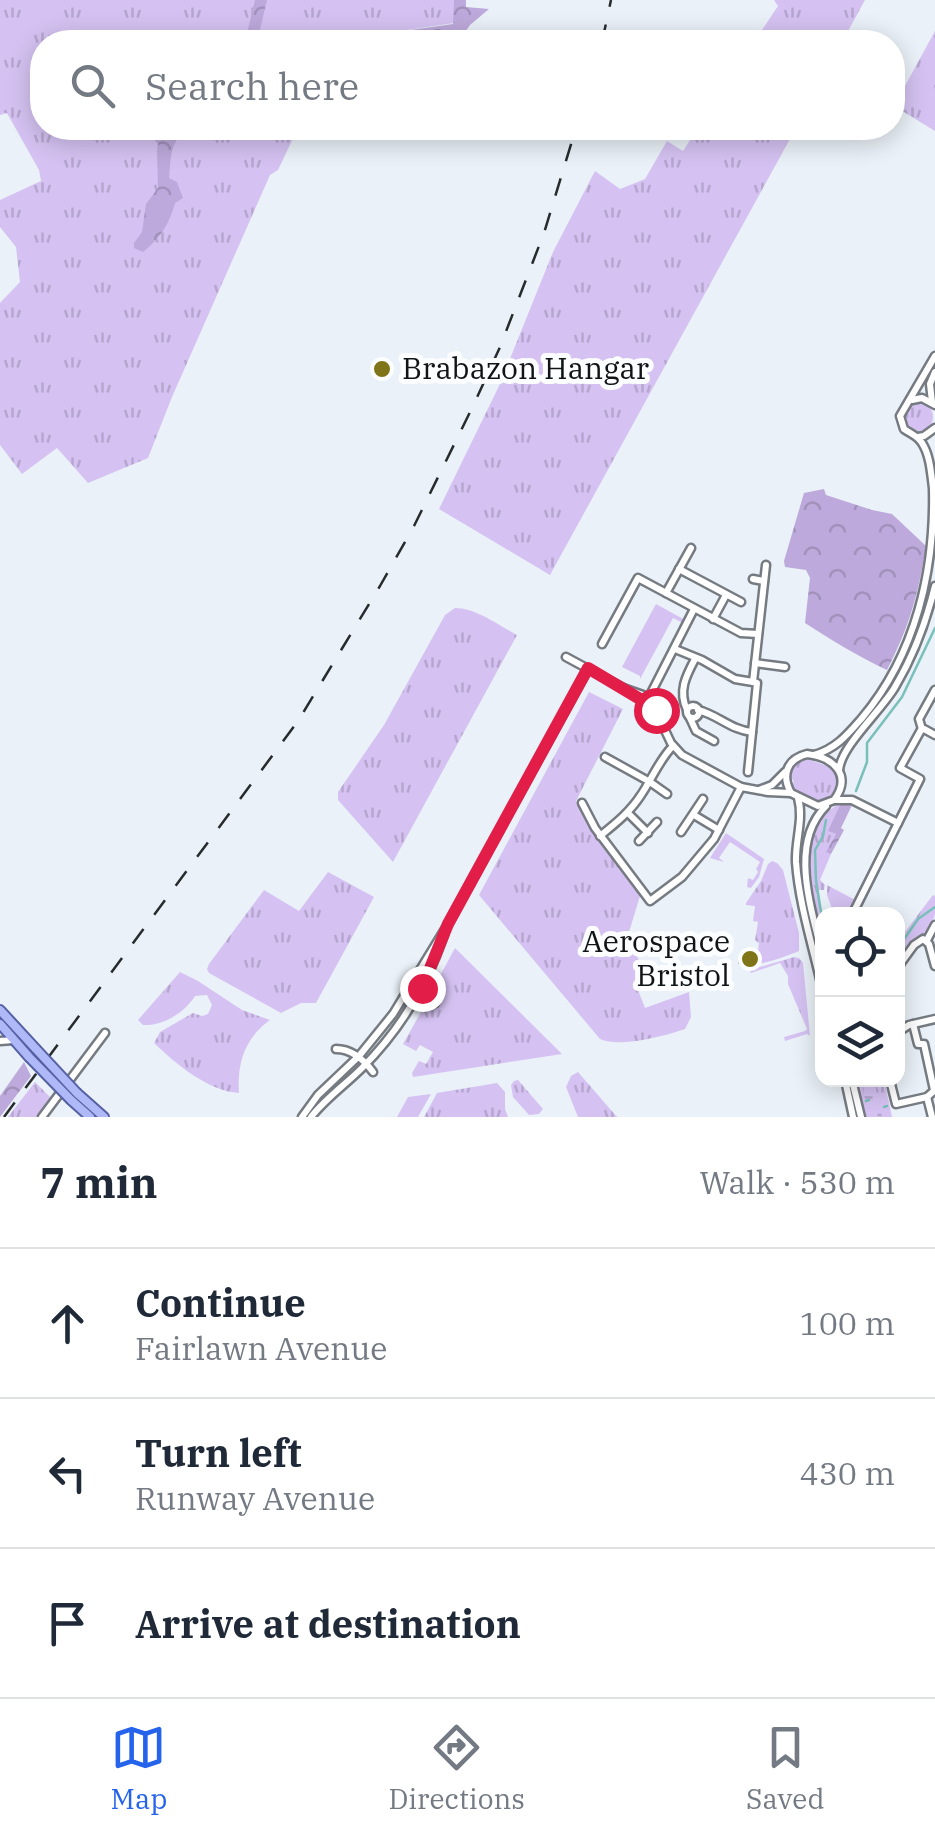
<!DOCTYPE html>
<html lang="en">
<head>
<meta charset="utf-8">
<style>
	:root { --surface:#fff; --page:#f2f2f3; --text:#1f2937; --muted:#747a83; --line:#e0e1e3; --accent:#2563eb }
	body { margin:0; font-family:"IBM Plex Serif",serif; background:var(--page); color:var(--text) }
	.controls { position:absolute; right:30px; bottom:30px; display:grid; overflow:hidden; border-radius:20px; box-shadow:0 5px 25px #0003 }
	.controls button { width:90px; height:90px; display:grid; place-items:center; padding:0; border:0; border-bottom:2px solid var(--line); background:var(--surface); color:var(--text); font:50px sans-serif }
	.stop { position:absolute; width:30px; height:30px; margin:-22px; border:8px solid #e11d48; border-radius:50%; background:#fff }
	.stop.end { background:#e11d48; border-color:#fff; box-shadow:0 2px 10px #0008 }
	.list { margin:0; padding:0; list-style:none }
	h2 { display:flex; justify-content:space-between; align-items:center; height:130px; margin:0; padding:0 40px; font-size:42px }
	h2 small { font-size:32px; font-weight:400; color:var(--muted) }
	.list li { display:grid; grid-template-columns:65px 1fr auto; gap:30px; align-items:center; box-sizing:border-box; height:150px; padding:0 40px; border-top:2px solid var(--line) }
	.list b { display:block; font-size:38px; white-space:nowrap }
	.list p { margin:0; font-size:32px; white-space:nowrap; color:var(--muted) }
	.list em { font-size:32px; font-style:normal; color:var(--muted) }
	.icon { flex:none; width:55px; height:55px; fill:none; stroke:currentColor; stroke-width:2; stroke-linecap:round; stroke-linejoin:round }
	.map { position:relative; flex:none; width:935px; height:1117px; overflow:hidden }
	.search { position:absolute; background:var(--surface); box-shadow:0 5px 25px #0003; left:30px; right:30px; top:30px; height:110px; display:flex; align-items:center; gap:25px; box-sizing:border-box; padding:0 35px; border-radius:40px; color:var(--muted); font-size:38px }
	.sheet { height:580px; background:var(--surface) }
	nav { display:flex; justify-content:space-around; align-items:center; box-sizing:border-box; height:140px; border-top:2px solid var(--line); background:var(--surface); font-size:28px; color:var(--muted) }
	nav a { display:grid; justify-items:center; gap:5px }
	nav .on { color:var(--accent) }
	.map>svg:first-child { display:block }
</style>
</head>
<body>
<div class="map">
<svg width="935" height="1117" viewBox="0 0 935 1117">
	<defs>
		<pattern id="grass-tufts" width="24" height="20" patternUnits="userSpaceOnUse" patternTransform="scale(2.5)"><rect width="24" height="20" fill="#d5c2f2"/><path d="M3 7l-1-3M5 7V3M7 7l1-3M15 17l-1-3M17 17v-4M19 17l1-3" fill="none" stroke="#b6a6cf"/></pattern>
		<pattern id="forest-crowns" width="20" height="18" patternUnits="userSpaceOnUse" patternTransform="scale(2.5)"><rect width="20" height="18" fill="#bda9db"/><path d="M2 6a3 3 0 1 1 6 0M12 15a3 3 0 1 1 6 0" fill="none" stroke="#a191bb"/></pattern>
		<pattern id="wetland-marsh" width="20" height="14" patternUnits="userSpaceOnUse" patternTransform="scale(2.5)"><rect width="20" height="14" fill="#d5c2f2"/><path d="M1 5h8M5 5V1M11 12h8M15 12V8" fill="none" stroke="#b6a6cf"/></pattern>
	</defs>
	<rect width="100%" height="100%" fill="#eaf1f8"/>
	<g fill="url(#grass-tufts)">
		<polygon points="0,0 454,0 454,23 326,42 42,42 42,128 298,128 278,170 270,175 172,397 148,458 88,483 57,448 22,474 0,445 0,303 20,282 16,247 0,227 0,200 41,181 39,170 7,113 0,115"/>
		<polygon points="774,0 865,0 842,42 754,42 778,6"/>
		<polygon points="935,31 935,131 894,106"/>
		<polygon points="698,128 796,128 550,575 439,509 499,386 553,252 595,171 620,189 645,179 667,141 683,151"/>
		<circle cx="919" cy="417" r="14"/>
		<path d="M455,608C476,608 498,625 517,635L393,862L338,800V792L384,725L445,615Z"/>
		<path d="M589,692L623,709L576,801L597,836L640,896L629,932L647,985L638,990L645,1008L689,992L691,1017L685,1029C665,1036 619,1048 600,1039L479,895Z"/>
		<path d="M807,759L831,767L837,776L835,791C822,806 801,802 791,785L794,782L790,775C792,766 799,761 807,759Z"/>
		<path d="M841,803L829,831L836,834L827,851L831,854L820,880L825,885L824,890H819L820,924C812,886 796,824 841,803Z"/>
		<polygon points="726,833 764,859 759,877 751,888 747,887 748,878 753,880 758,872 756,869 760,862 730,842 719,858 724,862 710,858"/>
		<path d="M772,861L777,863L783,870L799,933V951C782,958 756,968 738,964L739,959L757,960L759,943L755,940L758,922L753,921L755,906L746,905V903L761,881L768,864Z"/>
		<polygon points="328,872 374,897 316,1003 301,1003 281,1013 209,973 207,969 209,964 264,890 299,911"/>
		<polygon points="827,885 857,901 851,914 834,914 827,895"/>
		<path d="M933,895L935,896C935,902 935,908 935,914C932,930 909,950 898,963V941Z"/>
		<polygon points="455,948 562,1054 413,1077 412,1073 419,1061 426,1064 433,1052 420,1045 416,1051 403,1044 425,1005 434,1010 443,993 434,987"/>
		<polygon points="794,957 799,958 803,963 810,1036 807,1034 785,1041 784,1037 805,1031 807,1029 788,984 788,976 780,963 751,973 750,970"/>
		<path d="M180,972L198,981L242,1010L270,1020C245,1038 237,1062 239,1093C208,1091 176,1064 154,1043L160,1032L193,1013L202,1016L208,1014L212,1005L207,995L195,996C185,1012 164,1026 143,1025L138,1020Z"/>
		<polygon points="578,1072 617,1117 578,1117 566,1087 571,1076"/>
		<polygon points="518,1080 543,1109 539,1114 529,1115 513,1097 511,1085 514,1081"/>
		<polygon points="855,1080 884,1080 892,1117 863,1117"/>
		<polygon points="35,1082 52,1099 37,1117 8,1117"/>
		<polygon points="497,1083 505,1092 505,1109 508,1117 424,1117 437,1093"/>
		<polygon points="431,1094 418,1117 397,1117 408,1097"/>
	</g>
	<g fill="url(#forest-crowns)">
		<polygon points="255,0 267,0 257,42 245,42"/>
		<polygon points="454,0 466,0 466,7 489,9 470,25 458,42 326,42 453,24"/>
		<path d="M160,128H179C180,138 176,139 173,148C170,157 170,169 169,178L177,182L183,198L175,203C170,223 159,240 143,252L134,248V243L142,232L146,204L158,188L157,151Z"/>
		<path d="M824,489L826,495L872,510L892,514L926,546C918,595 910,625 887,670C858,656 831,640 805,623L810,578L806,570L785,567L784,561L804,493Z"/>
		<polygon points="841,803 852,805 841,828 844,830 831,854 826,852 836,834 828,831"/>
		<polygon points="24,1062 31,1076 0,1117 0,1096"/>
	</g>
	<polygon fill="url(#wetland-marsh)" points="861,1080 874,1080 882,1117 869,1117"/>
	<polygon fill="#d5c2f2" points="656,604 685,620 683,623 673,618 640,679 640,676 622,667"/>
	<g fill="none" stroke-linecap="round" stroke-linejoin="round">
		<g stroke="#79c0ba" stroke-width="2.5">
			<polyline points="856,791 867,762 867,743 902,697 935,628"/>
			<polyline points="822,918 816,881 815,850 823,836 826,820"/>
			<polyline points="898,948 918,919 935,907"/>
			<polyline points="866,1101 869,1100"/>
			<polyline points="884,1107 887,1106"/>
		</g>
		<defs>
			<g id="minor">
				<polyline points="912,400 922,398 935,405"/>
				<polyline points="932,402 930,384 935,372"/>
				<polyline points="918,437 924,436 935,428"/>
				<polyline points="679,569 741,602"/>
				<polyline points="753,579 764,581"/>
				<polyline points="666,593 691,548"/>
				<polyline points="713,619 726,595"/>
				<polyline points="602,644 638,578 741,633 758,634"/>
				<polyline points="675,649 702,660 735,679 753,682"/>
				<polyline points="566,657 644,699"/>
				<polyline points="755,663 785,667"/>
				<polyline points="623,688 643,695 653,705 671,743 682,755 741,787 768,792 791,793"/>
				<polyline points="647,701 694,609"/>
				<circle cx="693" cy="712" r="6"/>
				<path d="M687,710C678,691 686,676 695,659"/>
				<path d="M698,710C718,715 731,730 752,732"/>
				<polyline points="690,718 696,731 714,741"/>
				<polyline points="922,729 919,719 935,690"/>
				<path d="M807,754C833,757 853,775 834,800L818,806L791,793C781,775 787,759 807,754Z"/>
				<path d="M814,755C836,749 848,734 862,718C916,654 935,570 933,488C931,473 930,455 922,443C918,436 911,434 904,429L900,416L935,356"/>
				<polyline points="605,757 650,782 667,794"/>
				<path d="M839,770C841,746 881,711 895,687C914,655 926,623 935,586"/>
				<polyline points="748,772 757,683 753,682 766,565"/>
				<polyline points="759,790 772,785 785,772"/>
				<path d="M798,798C804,819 795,840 796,862C799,904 813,947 822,988"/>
				<polyline points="835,800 852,800 898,823"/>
				<polyline points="582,803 595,828 650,901 682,877 714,839 741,787"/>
				<polyline points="628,813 648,833"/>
				<polyline points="694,815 719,830"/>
				<polyline points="681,832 703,799"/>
				<path d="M600,836C616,823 630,812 641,795C652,779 659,760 673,746"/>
				<polyline points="639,841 657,822"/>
				<polyline points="853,913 920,779 900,768 921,730 924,729 935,735"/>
				<polyline points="927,940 935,925"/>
				<path d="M822,955C812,909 788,844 826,806"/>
				<polyline points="898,967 914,945 923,939 929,944 935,966"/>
				<polyline points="410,987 429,990 439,996"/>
				<polyline points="419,994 435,1003"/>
				<polyline points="913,1024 918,1044 924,1044 934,1090"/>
				<polyline points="898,1032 909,1025 935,1019"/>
				<polyline points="0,1041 14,1040"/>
				<path d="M336,1049C351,1049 364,1060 373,1072"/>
				<polyline points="845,1080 853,1117"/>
				<polyline points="852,1080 861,1117"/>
				<polyline points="890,1080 896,1104 927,1097 935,1090"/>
				<polyline points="927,1097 932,1117"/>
				<polyline points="42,1117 105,1033"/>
				<polyline points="302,1117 318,1095 359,1056 393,1014 448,924 588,669"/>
				<path d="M311,1117C326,1098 345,1085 362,1068C400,1030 427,985 444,935"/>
			</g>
			<g id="major">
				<polyline points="0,1010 36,1049"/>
				<polyline points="0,1024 29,1057"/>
				<polyline points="77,1093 104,1117"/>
				<polyline points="71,1100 90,1117"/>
			</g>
		</defs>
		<use href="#minor" stroke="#757b81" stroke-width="11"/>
		<use href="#major" stroke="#5561a4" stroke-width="12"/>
		<use href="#minor" stroke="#fff" stroke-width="6"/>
		<use href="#major" stroke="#afb9f7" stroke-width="8"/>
		<g stroke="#272b2d" stroke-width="2.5" stroke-dasharray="18 18" stroke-linecap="butt">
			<polyline points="602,42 611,0"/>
			<polyline points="4,1117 298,721 380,586 414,526 474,404 500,347 544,233 576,128"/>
		</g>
		<defs>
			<g id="major-bridge">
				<polyline points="36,1049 77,1093"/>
				<polyline points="29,1057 71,1100"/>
			</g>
		</defs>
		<use href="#major-bridge" stroke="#5561a4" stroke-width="12" stroke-linecap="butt"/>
		<use href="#major-bridge" stroke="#afb9f7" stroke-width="8"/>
	</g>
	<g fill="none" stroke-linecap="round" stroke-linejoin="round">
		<polyline stroke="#e11d48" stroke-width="12" points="422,988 448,924 588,668 640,699 645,699 656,710"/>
	</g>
	<g fill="#7f7518" stroke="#fcfdff" stroke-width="4">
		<circle cx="382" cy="369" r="10"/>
		<circle cx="750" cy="959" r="10"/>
	</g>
	<g text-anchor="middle" stroke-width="10" stroke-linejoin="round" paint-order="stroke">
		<g font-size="30" fill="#111416" stroke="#fcfdff" text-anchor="start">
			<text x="402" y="379">Brabazon Hangar</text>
			<text x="730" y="952" text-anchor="end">Aerospace<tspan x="730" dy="34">Bristol</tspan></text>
		</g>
	</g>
</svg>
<div class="controls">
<button><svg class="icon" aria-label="locate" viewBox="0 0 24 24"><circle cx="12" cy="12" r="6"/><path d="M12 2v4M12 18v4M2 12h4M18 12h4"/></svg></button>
<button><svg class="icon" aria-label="layers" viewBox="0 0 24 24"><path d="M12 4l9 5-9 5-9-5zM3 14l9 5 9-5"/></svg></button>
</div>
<div class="stop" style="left:656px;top:710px"></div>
<div class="stop end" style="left:422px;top:988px"></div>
<div class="search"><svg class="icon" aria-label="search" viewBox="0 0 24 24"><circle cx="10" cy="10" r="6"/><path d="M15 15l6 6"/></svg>Search here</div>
</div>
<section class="sheet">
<h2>7 min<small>Walk · 530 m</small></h2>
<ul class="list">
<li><svg class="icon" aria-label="ahead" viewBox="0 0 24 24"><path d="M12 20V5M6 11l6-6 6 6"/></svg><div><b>Continue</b><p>Fairlawn Avenue</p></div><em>100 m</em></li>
<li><svg class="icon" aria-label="left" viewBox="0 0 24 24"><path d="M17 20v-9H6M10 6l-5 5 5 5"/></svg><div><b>Turn left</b><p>Runway Avenue</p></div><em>430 m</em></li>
<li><svg class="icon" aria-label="arrive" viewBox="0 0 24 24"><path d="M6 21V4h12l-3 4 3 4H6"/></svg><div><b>Arrive at destination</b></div></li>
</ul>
</section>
<nav>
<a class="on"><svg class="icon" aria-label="map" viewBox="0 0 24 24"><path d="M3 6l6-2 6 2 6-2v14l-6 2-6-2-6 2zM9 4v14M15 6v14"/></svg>Map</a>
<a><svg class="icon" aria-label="directions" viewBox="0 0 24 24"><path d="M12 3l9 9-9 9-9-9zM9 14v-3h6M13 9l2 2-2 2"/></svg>Directions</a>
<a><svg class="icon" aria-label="saved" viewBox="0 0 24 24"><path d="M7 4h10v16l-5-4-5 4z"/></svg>Saved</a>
</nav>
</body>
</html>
